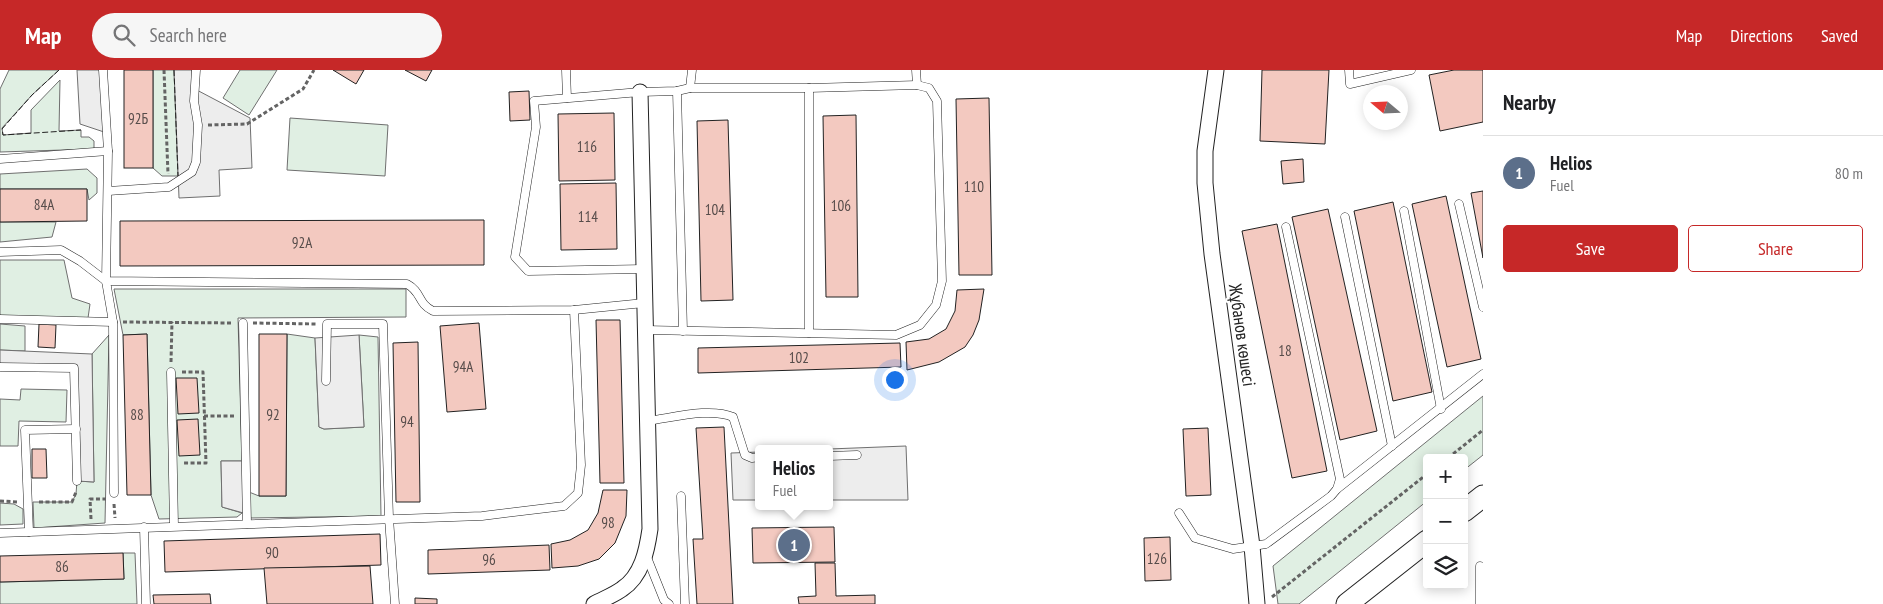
<!DOCTYPE html>
<html lang="en">
<head>
<meta charset="utf-8">
<style>
	:root { --surface:#fff; --page:#f6f6f6; --text:#202124; --muted:#757577; --line:#e0e0e0; --accent:#c62828 }
	body { margin:0; font-family:"PT Sans Narrow",sans-serif; background:var(--page); color:var(--text) }
	.controls { position:absolute; right:15px; bottom:15px; display:grid; overflow:hidden; border-radius:5px; box-shadow:0 2px 12px #0003 }
	.controls button { width:45px; height:45px; display:grid; place-items:center; padding:0; border:0; border-bottom:1px solid var(--line); background:var(--surface); color:var(--text); font:25px sans-serif }
	.compass { position:absolute; left:1363px; top:15px; width:45px; height:45px; border-radius:50%; background:var(--surface); box-shadow:0 2px 12px #0003; rotate:289deg }
	.you { position:absolute; left:894px; top:309px; width:18px; height:18px; margin:-12px; border:4px solid #fff; border-radius:50%; background:#1a73e8; box-shadow:0 0 0 8px #1a73e833 }
	.badge { display:grid; place-items:center; width:32px; height:32px; border-radius:50%; background:var(--accent); color:#fff; font-size:16px; font-weight:700 }
	.pin { position:absolute; translate:-50% -50%; border:2px solid #fff; box-shadow:0 1px 5px #0006 }
	.popup { position:absolute; left:755px; top:375px; width:78px; height:65px; box-sizing:border-box; display:grid; place-content:center; border-radius:5px; background:var(--surface); filter:drop-shadow(0 1px 4px #0005); font-size:16px; white-space:nowrap; color:var(--muted) }
	.popup b { font-size:19px; color:var(--text) }
	.popup::after { content:''; position:absolute; left:50%; top:100%; margin-left:-10px; border:10px solid transparent; border-top-color:var(--surface) }
	.list { margin:0; padding:0; list-style:none }
	h2 { display:flex; justify-content:space-between; align-items:center; height:65px; margin:0; padding:0 20px; font-size:21px }
	h2 small { font-size:16px; font-weight:400; color:var(--muted) }
	.list li { display:grid; grid-template-columns:32px 1fr auto; gap:15px; align-items:center; box-sizing:border-box; height:75px; padding:0 20px; border-top:1px solid var(--line) }
	.list b { display:block; font-size:19px; white-space:nowrap }
	.list p { margin:0; font-size:16px; white-space:nowrap; color:var(--muted) }
	.list em { font-size:16px; font-style:normal; color:var(--muted) }
	.actions { display:flex; gap:10px; padding:15px 20px }
	.actions a { flex:1; padding:11px 0; border:1px solid var(--accent); border-radius:5px; text-align:center; font-size:18px; color:var(--accent) }
	.actions .main { background:var(--accent); color:#fff }
	.icon { flex:none; width:28px; height:28px; fill:none; stroke:currentColor; stroke-width:2; stroke-linecap:round; stroke-linejoin:round }
	.map { position:relative; flex:none; width:1483px; height:534px; overflow:hidden }
	header { display:flex; align-items:center; gap:30px; box-sizing:border-box; height:70px; padding:0 25px; background:var(--accent); color:#fff }
	header strong { font-size:24px }
	nav { display:flex; gap:28px; margin-inline-start:auto; font-size:18px }
	.search { width:350px; height:45px; background:var(--page); display:flex; align-items:center; gap:12px; box-sizing:border-box; padding:0 18px; border-radius:28px; color:var(--muted); font-size:19px }
	main { display:flex }
	aside { flex:1; background:var(--surface) }
	.map>svg:first-child { display:block }
</style>
</head>
<body>
<header>
<strong>Map</strong>
<div class="search"><svg class="icon" aria-label="search" viewBox="0 0 24 24"><circle cx="10" cy="10" r="6"/><path d="M15 15l6 6"/></svg>Search here</div>
<nav><a>Map</a><a>Directions</a><a>Saved</a></nav>
</header>
<main>
<div class="map">
<svg width="1483" height="534" viewBox="0 0 1483 534">
	<rect width="100%" height="100%" fill="#fff"/>
	<g fill="#e0efe3" stroke="#6f6f6f">
		<polygon points="9,0 59,0 32,25 2,58 3,65 31,63 31,40 60,10 59,61 81,60 81,67 89,67 94,71 94,79 0,82 0,19"/>
		<polygon points="153,0 174,0 178,106 162,106 153,98"/>
		<polygon points="240,0 277,0 249,45 223,28"/>
		<polygon points="290,48 388,55 385,106 287,100"/>
		<polygon points="87,99 97,108 97,123 89,130 87,119 0,119 0,104"/>
		<polygon points="0,152 56,152 52,167 0,172"/>
		<polygon points="0,190 64,190 72,228 90,234 88,248 0,246"/>
		<polygon points="114,219 406,219 406,247 238,248 242,391 221,391 222,437 242,443 237,447 159,449 151,425 147,264 123,265"/>
		<polygon points="0,254 25,256 25,281 0,280"/>
		<polygon points="287,264 315,268 319,357 324,359 364,357 359,265 378,267 381,446 249,448 249,422 259,426 286,426"/>
		<polygon points="109,265 105,453 34,458 33,432 72,432 76,424 77,411 94,412 92,284"/>
		<polygon points="21,319 67,320 66,352 19,351 18,376 0,376 0,329 20,330"/>
		<polygon points="1483,326 1483,385 1464,400 1464,388 1427,388 1427,431 1299,534 1278,534 1273,496"/>
		<polygon points="0,433 14,434 23,439 23,454 0,455"/>
		<polygon points="123,483 135,483 137,534 0,534 0,512 124,509"/>
	</g>
	<g fill="#ededed" stroke="#6f6f6f">
		<polygon points="77,0 103,0 107,63 80,54"/>
		<polygon points="174,0 192,0 193,18 250,48 252,98 219,100 220,126 179,128"/>
		<polygon points="359,265 364,357 324,359 319,357 315,268"/>
		<polygon points="0,280 92,284 94,412 77,411 74,298 0,297"/>
		<polygon points="906,376 908,430 829,430 829,379"/>
		<polygon points="759,382 759,430 733,430 731,383"/>
		<polygon points="221,391 246,391 247,444 222,437"/>
	</g>
	<g fill="#f3c9c0" stroke="#222">
		<rect x="124" y="0" width="29" height="98"/>
		<polygon points="333,0 364,0 356,14"/>
		<polygon points="405,0 432,0 426,11"/>
		<polygon points="1262,0 1329,0 1325,74 1260,71"/>
		<polygon points="1454,0 1483,0 1483,52 1440,61 1429,5"/>
		<polygon points="529,21 530,50 510,51 509,22"/>
		<polygon points="989,28 992,205 959,205 956,29"/>
		<polygon points="614,43 615,110 559,111 558,44"/>
		<polygon points="856,45 858,227 826,227 823,46"/>
		<polygon points="728,50 733,230 701,231 697,51"/>
		<polygon points="1303,89 1304,112 1283,114 1281,91"/>
		<polygon points="616,113 617,179 561,180 560,114"/>
		<polygon points="0,119 87,119 87,151 0,152"/>
		<polygon points="1483,121 1483,188 1471,123"/>
		<polygon points="1446,126 1481,289 1447,297 1412,134"/>
		<polygon points="1393,132 1432,322 1393,331 1354,141"/>
		<polygon points="1328,139 1377,361 1340,370 1292,147"/>
		<polygon points="484,150 484,195 120,196 120,151"/>
		<polygon points="1277,154 1327,401 1292,408 1242,161"/>
		<polygon points="984,219 979,250 973,265 965,277 939,292 907,300 906,272 929,269 946,259 955,241 957,220"/>
		<polygon points="596,250 620,250 624,413 600,413"/>
		<polygon points="479,253 486,339 447,342 440,256"/>
		<polygon points="39,254 56,255 55,278 38,277"/>
		<polygon points="147,264 151,425 127,425 123,265"/>
		<polygon points="259,264 287,264 286,426 259,426"/>
		<polygon points="418,272 420,432 396,432 393,273"/>
		<polygon points="900,273 901,297 698,303 698,278"/>
		<polygon points="176,308 197,308 199,343 178,344"/>
		<polygon points="198,349 200,385 179,386 177,350"/>
		<polygon points="724,357 733,534 697,534 693,469 703,469 696,358"/>
		<polygon points="1208,358 1211,425 1186,426 1183,359"/>
		<polygon points="32,379 46,379 47,408 32,408"/>
		<polygon points="603,420 627,420 626,446 615,473 599,489 578,496 552,498 551,474 570,470 588,460 598,443"/>
		<polygon points="834,457 835,492 753,493 752,458"/>
		<polygon points="380,464 381,495 165,502 164,471"/>
		<polygon points="1170,467 1171,510 1145,511 1144,468"/>
		<polygon points="549,475 550,500 428,504 428,480"/>
		<polygon points="123,483 124,509 0,512 0,486"/>
		<polygon points="815,493 835,493 836,526 875,525 875,534 799,534 798,527 816,526"/>
		<polygon points="370,496 373,534 267,534 264,498"/>
		<polygon points="210,524 211,534 154,534 153,525"/>
		<polygon points="415,528 437,529 437,534 415,534"/>
	</g>
	<g fill="none" stroke-linecap="round" stroke-linejoin="round">
		<defs>
			<g id="service">
				<polyline points="566,0 567,28"/>
				<polyline points="916,0 917,15"/>
				<polyline points="1349,0 1350,14 1411,0"/>
				<polyline points="690,18 692,0"/>
				<polyline points="809,18 809,263"/>
				<polyline points="677,21 683,261"/>
				<polyline points="0,89 108,81"/>
				<polyline points="108,121 169,117 192,102 196,92 198,55 194,31 196,0"/>
				<polyline points="1459,134 1483,237"/>
				<polyline points="1404,141 1441,339"/>
				<polyline points="1345,147 1392,376"/>
				<path d="M0,182L61,180L80,191L106,211L407,214C422,222 417,233 433,241L574,240L644,233"/>
				<polyline points="644,199 528,201 515,187 536,57 534,31 640,22 677,21 690,18 809,18 917,15 929,18 937,31 942,211 936,235 920,255 896,265 645,260"/>
				<polyline points="0,249 113,252 106,211 108,81 103,0"/>
				<polyline points="113,252 114,423"/>
				<polyline points="243,253 247,454"/>
				<polyline points="0,297 74,298 77,411"/>
				<polyline points="171,302 174,456"/>
				<polyline points="326,311 327,254 383,254 389,448 395,534"/>
				<path d="M647,351C672,348 710,337 733,347L745,385L752,388L759,387"/>
				<polyline points="829,386 857,385"/>
				<polyline points="1337,419 1483,304"/>
				<polyline points="681,426 685,534"/>
				<polyline points="1179,443 1195,468 1233,479 1266,474 1331,426 1337,419 1340,409 1286,157"/>
				<polyline points="144,457 146,534"/>
				<polyline points="29,462 25,360 76,359"/>
				<polyline points="0,463 482,446 564,436 578,423 581,395 574,240"/>
				<polyline points="646,485 664,530 669,534"/>
				<polyline points="1480,534 1480,496"/>
			</g>
			<g id="minor">
				<polyline points="1216,0 1205,81 1205,113 1212,184 1252,476 1257,534"/>
				<path d="M594,534C603,529 614,525 622,519C642,506 647,480 650,459L640,22"/>
			</g>
			<g id="secondary">
				<polyline points="1464,441 1483,426"/>
				<polyline points="1347,534 1427,471"/>
			</g>
		</defs>
		<use href="#service" stroke="#222" stroke-width="9"/>
		<use href="#minor" stroke="#222" stroke-width="17"/>
		<use href="#secondary" stroke="#222" stroke-width="23"/>
		<g stroke="#646464" stroke-width="3" stroke-dasharray="4 2.5" stroke-linecap="butt">
			<polyline points="164,0 168,104"/>
			<polyline points="208,55 247,54 303,19 314,0"/>
			<polyline points="123,252 232,253"/>
			<polyline points="253,253 317,254"/>
			<polyline points="171,292 172,252"/>
			<polyline points="182,302 203,302 206,393 184,393"/>
			<polyline points="204,346 234,346"/>
			<polyline points="1448,388 1483,360"/>
			<polyline points="0,431 18,432"/>
			<polyline points="39,432 72,432 76,422"/>
			<polyline points="114,434 115,448"/>
			<polyline points="91,449 90,429 106,429"/>
			<polyline points="1272,527 1427,404"/>
		</g>
		<use href="#service" stroke="#fff" stroke-width="8"/>
		<use href="#minor" stroke="#fff" stroke-width="15"/>
		<use href="#secondary" stroke="#fff" stroke-width="21"/>
		<g stroke="#222" stroke-width="1" stroke-dasharray="6 2.5" stroke-linecap="butt">
			<polyline points="59,0 32,25 2,59 3,65 81,60"/>
			<polyline points="174,0 178,106"/>
		</g>
	</g>
	<g text-anchor="middle" stroke-width="4" stroke-linejoin="round" paint-order="stroke">
		<g font-size="15" fill="#564c4a">
			<text x="138" y="54">92Б</text>
			<text x="587" y="82">116</text>
			<text x="974" y="122">110</text>
			<text x="44" y="140">84А</text>
			<text x="841" y="141">106</text>
			<text x="715" y="145">104</text>
			<text x="588" y="152">114</text>
			<text x="302" y="178">92А</text>
			<text x="1285" y="286">18</text>
			<text x="799" y="293">102</text>
			<text x="463" y="302">94А</text>
			<text x="137" y="350">88</text>
			<text x="273" y="350">92</text>
			<text x="407" y="357">94</text>
			<text x="608" y="458">98</text>
			<text x="272" y="488">90</text>
			<text x="1157" y="494">126</text>
			<text x="489" y="495">96</text>
			<text x="62" y="502">86</text>
		</g>
		<g font-size="18" fill="#222" stroke="#fff">
			<text transform="translate(1242 265) rotate(82)" y="6">Жұбанов көшесі</text>
		</g>
	</g>
</svg>
<div class="controls">
<button>+</button>
<button>−</button>
<button><svg class="icon" aria-label="layers" viewBox="0 0 24 24"><path d="M12 4l9 5-9 5-9-5zM3 14l9 5 9-5"/></svg></button>
</div>
<svg class="compass" viewBox="-18 -18 36 36"><path d="M0-13l5 13h-10z" fill="#e53935"/><path d="M0 13l5-13h-10z" fill="#757577"/></svg>
<div class="you"></div>
<div class="pin badge" style="left:794px;top:475px;background:#5c6f8a">1</div>
<div class="popup"><b>Helios</b>Fuel</div>
</div>
<aside>
<h2>Nearby<small></small></h2>
<ul class="list">
<li><span class="badge" style="background:#5c6f8a">1</span><div><b>Helios</b><p>Fuel</p></div><em>80 m</em></li>
</ul>
<div class="actions"><a class="main">Save</a><a>Share</a></div>
</aside>
</main>
</body>
</html>
